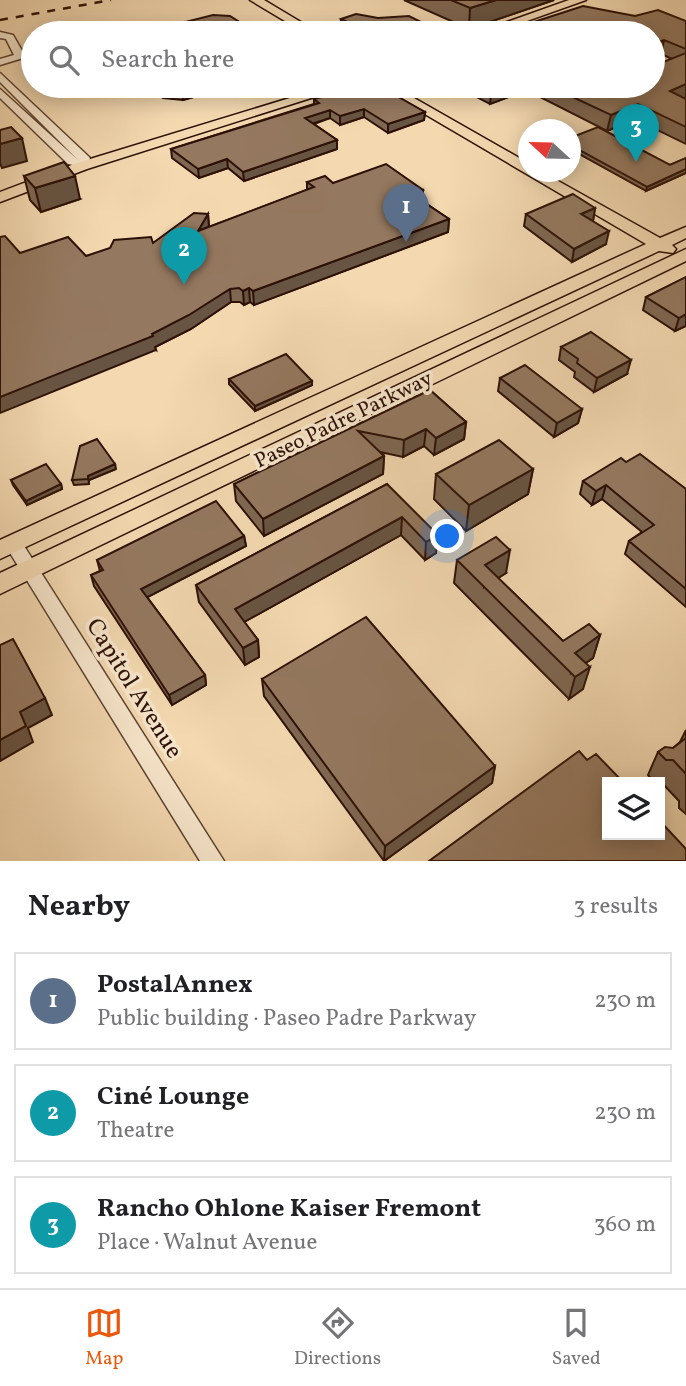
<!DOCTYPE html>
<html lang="en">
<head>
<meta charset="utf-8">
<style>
	:root { --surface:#fff; --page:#f2f2f2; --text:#202124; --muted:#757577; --line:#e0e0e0; --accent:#ea580c }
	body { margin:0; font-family:Vollkorn,serif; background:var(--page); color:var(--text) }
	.controls { position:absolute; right:21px; bottom:21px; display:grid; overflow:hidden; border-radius:0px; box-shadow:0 4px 18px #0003 }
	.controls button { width:63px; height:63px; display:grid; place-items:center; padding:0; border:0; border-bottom:2px solid var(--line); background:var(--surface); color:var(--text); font:35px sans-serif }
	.compass { position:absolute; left:518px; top:119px; width:63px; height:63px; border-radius:50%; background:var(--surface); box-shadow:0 4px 18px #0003; rotate:292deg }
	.you { position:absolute; left:448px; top:537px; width:24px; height:24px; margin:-18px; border:5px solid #fff; border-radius:50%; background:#1a73e8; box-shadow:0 0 0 10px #1a73e833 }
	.badge { display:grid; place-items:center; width:46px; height:46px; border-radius:50%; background:var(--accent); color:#fff; font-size:23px; font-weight:700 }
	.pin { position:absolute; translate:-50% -58px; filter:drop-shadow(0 2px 4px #0008) }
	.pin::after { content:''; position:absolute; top:37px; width:24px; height:21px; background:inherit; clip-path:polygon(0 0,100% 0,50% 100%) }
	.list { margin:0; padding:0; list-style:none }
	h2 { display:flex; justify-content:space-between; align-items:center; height:91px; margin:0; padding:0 28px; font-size:30px }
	h2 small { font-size:23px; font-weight:400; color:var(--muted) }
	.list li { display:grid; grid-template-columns:46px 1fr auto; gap:21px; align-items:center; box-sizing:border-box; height:98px; margin:0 14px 14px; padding:0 14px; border:2px solid var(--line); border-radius:0px }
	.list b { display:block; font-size:26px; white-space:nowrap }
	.list p { margin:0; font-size:23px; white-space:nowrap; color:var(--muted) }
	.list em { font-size:23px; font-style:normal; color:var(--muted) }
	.icon { flex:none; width:38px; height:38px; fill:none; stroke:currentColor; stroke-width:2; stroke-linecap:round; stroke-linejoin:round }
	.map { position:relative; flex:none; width:686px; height:861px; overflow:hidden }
	.search { position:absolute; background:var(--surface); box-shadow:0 4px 18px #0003; left:21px; right:21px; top:21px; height:77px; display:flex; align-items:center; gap:18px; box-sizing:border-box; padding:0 24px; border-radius:38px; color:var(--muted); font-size:26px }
	.sheet { height:427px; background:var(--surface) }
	nav { display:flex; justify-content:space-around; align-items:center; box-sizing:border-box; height:98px; border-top:2px solid var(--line); background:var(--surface); font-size:19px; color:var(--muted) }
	nav a { display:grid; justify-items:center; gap:4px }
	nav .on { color:var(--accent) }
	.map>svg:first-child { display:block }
</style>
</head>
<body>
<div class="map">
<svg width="686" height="861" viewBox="0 0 686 861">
	<rect width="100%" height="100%" fill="#f3d8b0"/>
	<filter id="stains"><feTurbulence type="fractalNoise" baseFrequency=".00286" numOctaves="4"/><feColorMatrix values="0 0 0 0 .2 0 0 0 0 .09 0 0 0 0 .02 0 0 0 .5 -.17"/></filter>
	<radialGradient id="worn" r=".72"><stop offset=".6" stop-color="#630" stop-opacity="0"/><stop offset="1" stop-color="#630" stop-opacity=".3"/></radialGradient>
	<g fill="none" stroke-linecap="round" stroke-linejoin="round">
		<defs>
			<g id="minor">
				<polygon points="0,32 13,35 25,56 23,58 0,65 0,59 14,55 6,39 0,38"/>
				<polygon points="0,73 88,156 90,158 86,168 68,164 0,98 0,89 78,160 0,82"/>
				<polygon points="13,536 19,538 224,861 200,861 7,548 4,543 7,538"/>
			</g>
			<g id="major">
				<polygon points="250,0 264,0 319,33 305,33"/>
				<polygon points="569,0 586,0 493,33 476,33"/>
				<polygon points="329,86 349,86 87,169 0,202 0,192 77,163"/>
				<polygon points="377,86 393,86 528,163 528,172 542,172 660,238 686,227 686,238 672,245 676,249 673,253 659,251 0,559 0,540 646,244"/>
				<polygon points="686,249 686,261 0,594 0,573"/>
			</g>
		</defs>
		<use href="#minor" stroke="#5e4331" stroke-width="3"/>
		<use href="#major" stroke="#2d1107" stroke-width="3"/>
		<use href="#minor" fill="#f7e6cc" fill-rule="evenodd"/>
		<use href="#major" fill="#f3d8b0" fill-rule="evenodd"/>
		<polyline stroke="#2d1107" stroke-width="2.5" stroke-dasharray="8 8" stroke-linecap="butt" points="0,20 111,0"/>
	</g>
	<g fill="#7f6752" stroke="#2d1107" stroke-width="2">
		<polygon points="404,0 554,0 469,29"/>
		<polygon points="635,16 686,21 686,144 635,119 607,131 526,90 526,86 585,86 600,93 653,86 672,59 661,54"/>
		<polygon points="378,18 425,24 424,33 341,33 341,19"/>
		<polygon points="148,86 233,86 183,100 163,98"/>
		<polygon points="459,86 523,86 522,92 490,104 459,88"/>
		<polygon points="314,99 425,112 424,120 388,133 364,117 340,125 330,118 314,124 337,140 337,149 244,181 228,168 199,178 172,158 171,149 314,104"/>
		<polygon points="570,138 670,165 686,158 686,173 646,191 570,149"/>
		<polygon points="24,176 80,199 41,212 30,200"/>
		<polygon points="307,182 333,183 423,190 422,201 449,219 448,232 254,305 250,302 244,305 240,302 231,302 191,329 155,347 156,350 20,253 86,256 153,243 208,214 209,227 307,190"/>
		<polygon points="595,208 593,221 606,244 572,262 524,226 526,214"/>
		<polygon points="686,277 686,326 675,331 643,310 646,297"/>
		<polygon points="561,347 627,374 594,392 574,377 575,372 559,360"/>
		<polygon points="500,378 582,409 578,423 554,437 498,391"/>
		<polygon points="229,379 312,381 312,385 255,411 229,384"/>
		<polygon points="430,390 466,422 464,439 434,455 424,446 403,457 380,452 384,456 383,474 264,536 236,501 234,484"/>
		<polygon points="626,462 686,489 686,607 625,554 629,541 642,532 602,499 592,505 580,494 583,481"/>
		<polygon points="116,469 89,480 89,484 74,485 72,480"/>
		<polygon points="533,469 528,494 466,531 434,499 436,474"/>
		<polygon points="11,480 61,484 62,489 27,505 13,485"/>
		<polygon points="387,484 436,553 425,560 401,535 244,622 258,640 259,657 245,665 199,602 196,585"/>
		<polygon points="244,536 246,546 147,597 205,675 206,685 172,705 94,586 91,575 100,571 97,560"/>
		<polygon points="457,560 506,573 498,578 563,641 600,635 593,658 586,663 583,689 569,699 454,583"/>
		<polygon points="262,679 495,766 492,783 384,861 264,696"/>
		<polygon points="686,730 686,814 679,808 679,801 662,783 654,782 648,775 658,752 673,748 680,742"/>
	</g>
	<g fill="#685442" stroke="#2d1107" stroke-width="2">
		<polygon points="496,0 554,0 469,29 470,8"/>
		<polygon points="425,24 424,33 395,33"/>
		<polygon points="664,40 661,54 653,57 653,44"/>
		<polygon points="686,84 686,98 666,106 670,91"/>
		<polygon points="192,86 233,86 183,100 182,89"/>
		<polygon points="492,86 523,86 522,92 490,104"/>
		<polygon points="638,104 635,119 607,131 611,115"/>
		<polygon points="364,109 364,117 340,125 340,116"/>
		<polygon points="330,110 330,118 305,126 305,118"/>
		<polygon points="425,112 424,120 388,133 388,124"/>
		<polygon points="22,138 27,161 2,168 0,163 0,144"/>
		<polygon points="337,140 337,149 244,181 243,172"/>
		<polygon points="227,159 228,168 199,178 198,169"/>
		<polygon points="686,169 686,173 646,191 647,187"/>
		<polygon points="75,176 80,199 41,212 35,188"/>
		<polygon points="423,190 422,203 412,194"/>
		<polygon points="595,208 593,221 581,214"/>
		<polygon points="208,214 209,227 198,231"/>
		<polygon points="449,219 448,232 254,305 253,291"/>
		<polygon points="609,231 606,244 572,262 574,249"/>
		<polygon points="249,288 250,302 244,305 243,291"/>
		<polygon points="230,289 231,302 191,329 155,347 156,350 0,413 0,397 152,334"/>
		<polygon points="686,314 686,326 675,331 679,318"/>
		<polygon points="631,360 627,374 594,392 597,378"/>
		<polygon points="312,381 312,385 255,411 255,406"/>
		<polygon points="582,409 578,423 554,437 557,423"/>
		<polygon points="466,422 464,439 434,455 436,438"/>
		<polygon points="426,429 424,446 403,457 404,440"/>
		<polygon points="384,456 383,474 264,536 263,519"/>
		<polygon points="115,464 116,469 89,480 89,484 88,476"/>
		<polygon points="533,469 528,494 466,531 469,505"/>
		<polygon points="61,484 62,489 27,505 26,501"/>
		<polygon points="606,485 602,499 592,505 596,491"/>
		<polygon points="402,517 401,535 237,626 235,609"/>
		<polygon points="438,535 436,553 425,560 426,542"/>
		<polygon points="244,536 246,546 144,599 141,589"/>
		<polygon points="510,550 506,573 484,587 485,565"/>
		<polygon points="600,635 593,658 571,673 575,653"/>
		<polygon points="258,640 259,657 245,665 243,648"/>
		<polygon points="590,667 583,689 569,699 575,677"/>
		<polygon points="205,675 206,685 172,705 169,695"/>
		<polygon points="45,698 52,715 28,728 33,742 0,761 0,740 20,712"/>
		<polygon points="495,766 492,783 384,861 385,846"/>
	</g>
	<g fill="#94785f" stroke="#2d1107" stroke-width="2">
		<polygon points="451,0 496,0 470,8"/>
		<polygon points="583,6 635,16 658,10 686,21 686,49 664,40 653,44 653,33 500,33"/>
		<polygon points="356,14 378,18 409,16 425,24 395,33 370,33 341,19"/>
		<polygon points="213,15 230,16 257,33 200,32 151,33 154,30"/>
		<polygon points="686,53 686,84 670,91 686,99 686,127 638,104 611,115 549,86 585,86 600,93 617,86 653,86 653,66"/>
		<polygon points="160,86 192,86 182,89"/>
		<polygon points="363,86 379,86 425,112 388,124 364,109 340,116 330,110 305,118 337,140 243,172 227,159 198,169 171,149 319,103 314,99"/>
		<polygon points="11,127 22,138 0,144 0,130"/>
		<polygon points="598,127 670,165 686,158 686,169 647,187 570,145 570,138"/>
		<polygon points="64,162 75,176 35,188 24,176"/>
		<polygon points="386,164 423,190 412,194 449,219 253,291 249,288 243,291 239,288 230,289 189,315 152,334 153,336 0,397 0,237 5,236 20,253 68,237 86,256 110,248 114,240 151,237 153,243 194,213 208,214 198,231 314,187 307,182 325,176 333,183"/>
		<polygon points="573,194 595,208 581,214 609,231 574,249 526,214"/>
		<polygon points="686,277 686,314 679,318 646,297"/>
		<polygon points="591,332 631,360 597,378 577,363 578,359 561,347"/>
		<polygon points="286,354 312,381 255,406 229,379"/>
		<polygon points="525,365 582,409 557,423 500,378"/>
		<polygon points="430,390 466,422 436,438 426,429 404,440 358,431 384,456 263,519 234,484"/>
		<polygon points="97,439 115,464 88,476 88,479 72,480 80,446"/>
		<polygon points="499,440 533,469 469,505 436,474"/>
		<polygon points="640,454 686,489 686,589 629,541 654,525 606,485 596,491 583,481 621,458 626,462"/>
		<polygon points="46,464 61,484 26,501 11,480"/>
		<polygon points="387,484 438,535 426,542 402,517 235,609 258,640 243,648 196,585"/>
		<polygon points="216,501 244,536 141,589 205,675 169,695 91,575 103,570 97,560"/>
		<polygon points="496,537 510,550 485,565 563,641 589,624 600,635 575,653 590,667 575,677 457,560"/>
		<polygon points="366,617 495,766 385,846 262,679"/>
		<polygon points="13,639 45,698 20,712 26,726 0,740 0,645"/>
		<polygon points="686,738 686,774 673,760 666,760 658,752 665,747 673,748"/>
		<polygon points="579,751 587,760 596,754 623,782 607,782 607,835 660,835 660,821 686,849 686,861 429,861"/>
	</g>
	<g text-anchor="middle" stroke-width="7" stroke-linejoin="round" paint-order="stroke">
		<g font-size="21" fill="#2d1107" stroke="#f7e6cc">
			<text transform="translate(343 419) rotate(-26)" y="7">Paseo Padre Parkway</text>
		</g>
		<g font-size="24" fill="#2d1107" stroke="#f7e6cc">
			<text transform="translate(135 688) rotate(58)" y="8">Capitol Avenue</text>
		</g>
	</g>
	<rect width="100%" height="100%" filter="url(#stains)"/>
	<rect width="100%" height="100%" fill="url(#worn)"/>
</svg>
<div class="controls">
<button><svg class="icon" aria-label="layers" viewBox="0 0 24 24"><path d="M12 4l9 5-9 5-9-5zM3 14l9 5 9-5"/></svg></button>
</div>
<svg class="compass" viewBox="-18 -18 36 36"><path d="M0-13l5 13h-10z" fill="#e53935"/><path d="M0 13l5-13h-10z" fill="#757577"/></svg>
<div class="you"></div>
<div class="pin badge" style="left:406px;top:242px;background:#5c6f8a">1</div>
<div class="pin badge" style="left:184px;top:285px;background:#0f9aa8">2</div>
<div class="pin badge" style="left:636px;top:162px;background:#0f9aa8">3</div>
<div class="search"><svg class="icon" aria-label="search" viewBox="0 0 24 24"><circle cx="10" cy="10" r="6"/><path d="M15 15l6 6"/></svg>Search here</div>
</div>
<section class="sheet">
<h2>Nearby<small>3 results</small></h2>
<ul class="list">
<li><span class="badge" style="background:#5c6f8a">1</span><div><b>PostalAnnex</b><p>Public building · Paseo Padre Parkway</p></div><em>230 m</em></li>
<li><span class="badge" style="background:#0f9aa8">2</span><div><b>Ciné Lounge</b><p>Theatre</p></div><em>230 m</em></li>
<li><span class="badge" style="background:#0f9aa8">3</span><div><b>Rancho Ohlone Kaiser Fremont</b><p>Place · Walnut Avenue</p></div><em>360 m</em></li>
</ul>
</section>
<nav>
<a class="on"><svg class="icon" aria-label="map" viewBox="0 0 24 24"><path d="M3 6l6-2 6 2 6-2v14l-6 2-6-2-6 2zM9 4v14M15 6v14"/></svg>Map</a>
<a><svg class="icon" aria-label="directions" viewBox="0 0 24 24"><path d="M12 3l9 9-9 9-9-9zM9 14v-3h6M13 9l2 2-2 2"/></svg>Directions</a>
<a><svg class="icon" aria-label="saved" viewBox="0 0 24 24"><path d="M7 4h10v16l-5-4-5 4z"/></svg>Saved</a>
</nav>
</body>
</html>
